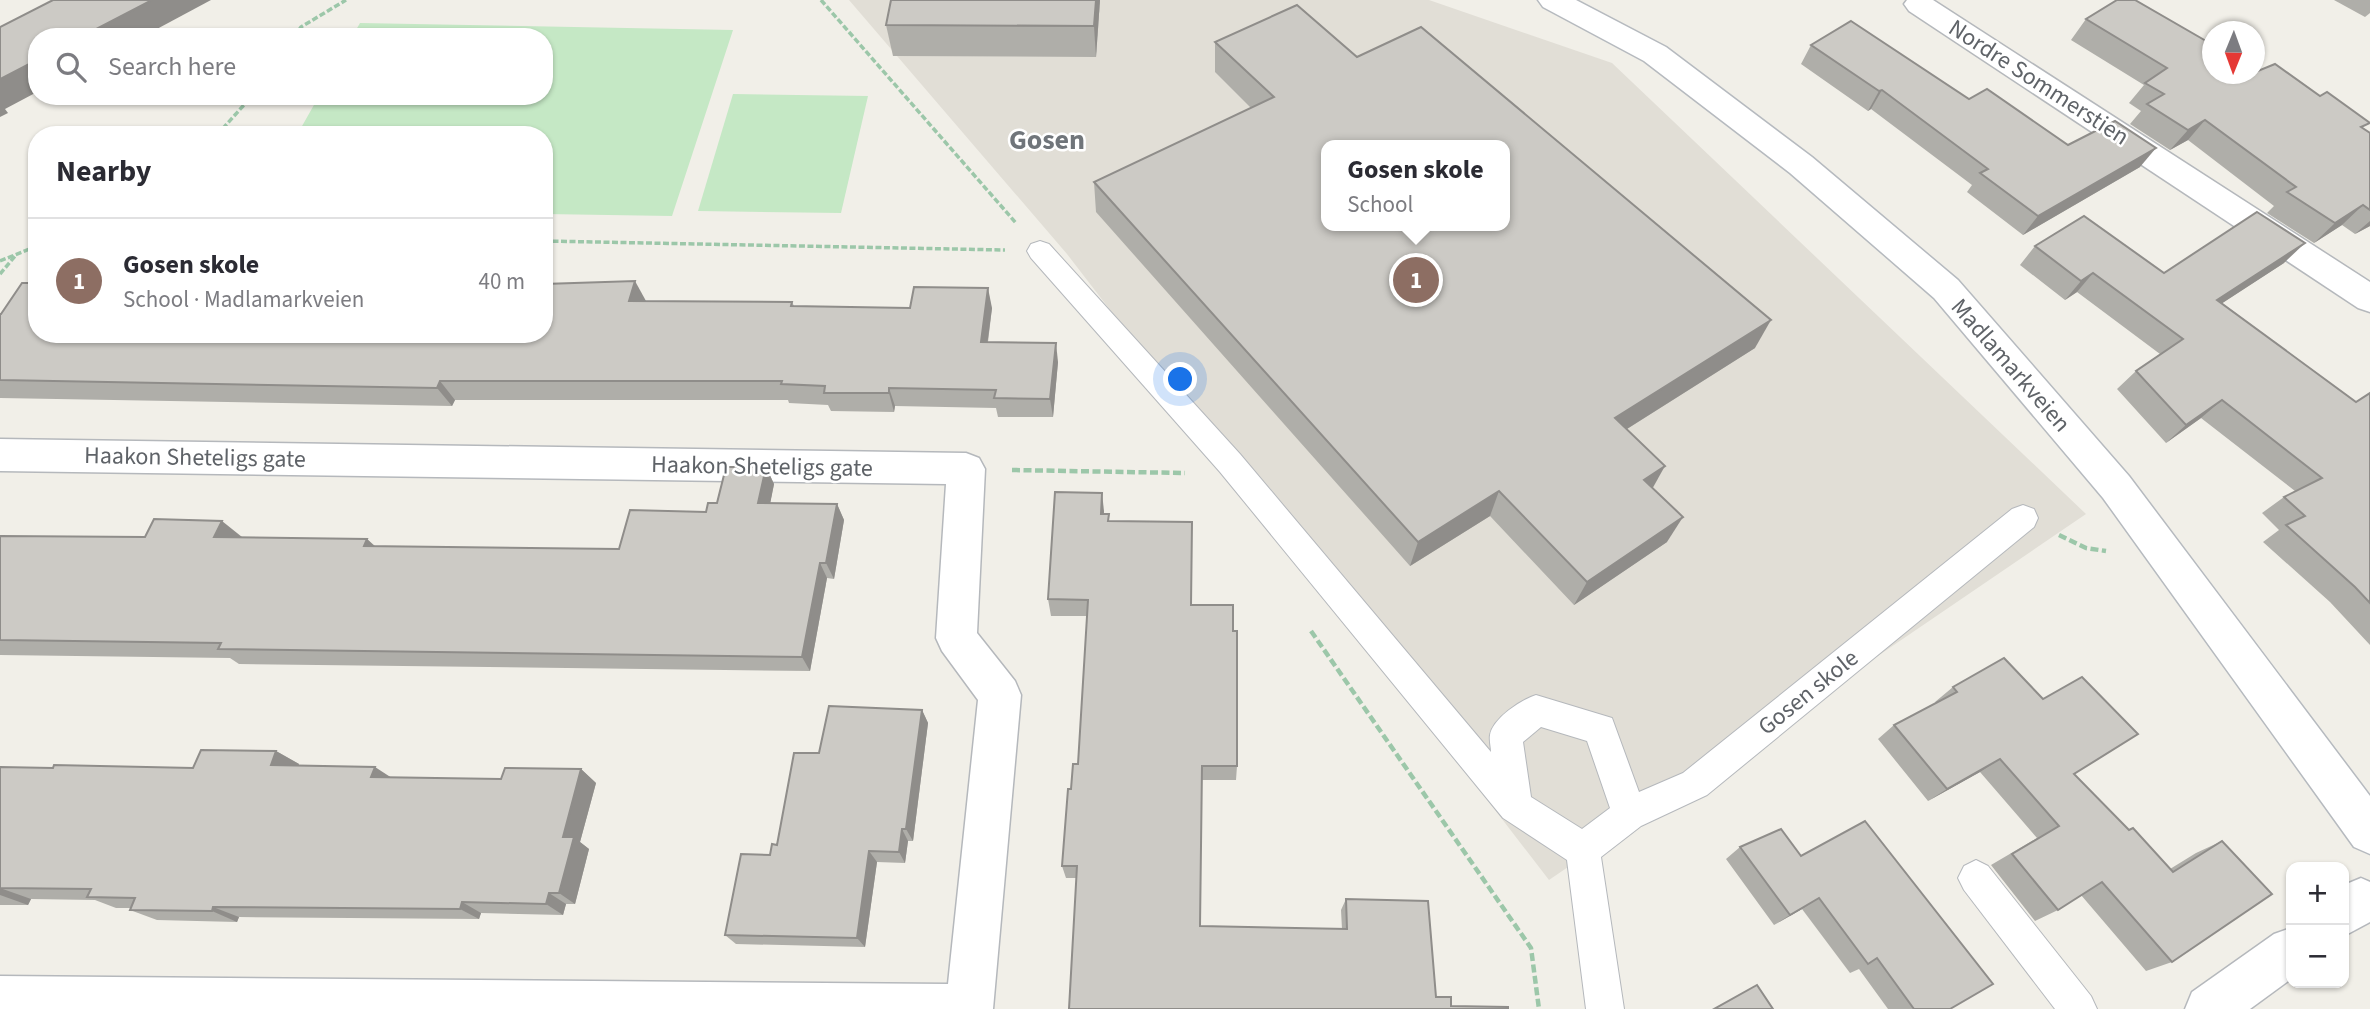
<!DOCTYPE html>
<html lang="en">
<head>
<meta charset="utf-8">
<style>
	:root { --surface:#fff; --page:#f2f2f3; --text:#2b2b33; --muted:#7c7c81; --line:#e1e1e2; --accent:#ea4335 }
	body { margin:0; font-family:"Source Sans 3",sans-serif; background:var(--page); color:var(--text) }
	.controls { position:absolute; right:21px; bottom:21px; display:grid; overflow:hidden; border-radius:14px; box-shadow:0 2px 5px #0004 }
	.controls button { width:63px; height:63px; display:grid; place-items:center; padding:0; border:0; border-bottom:2px solid var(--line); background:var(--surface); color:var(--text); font:35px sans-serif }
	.compass { position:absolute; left:2202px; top:21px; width:63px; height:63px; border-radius:50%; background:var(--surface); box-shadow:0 2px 5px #0004; rotate:181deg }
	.you { position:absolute; left:1181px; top:380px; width:24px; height:24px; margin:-18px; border:5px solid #fff; border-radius:50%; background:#1a73e8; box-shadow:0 0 0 10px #1a73e833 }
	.badge { display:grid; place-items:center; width:46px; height:46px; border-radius:50%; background:var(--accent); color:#fff; font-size:23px; font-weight:700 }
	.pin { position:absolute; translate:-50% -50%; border:4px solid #fff; box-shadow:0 2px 7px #0006 }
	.popup { position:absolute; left:1321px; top:140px; width:189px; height:91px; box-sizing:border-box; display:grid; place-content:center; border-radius:14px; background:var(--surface); filter:drop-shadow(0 2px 5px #0005); font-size:23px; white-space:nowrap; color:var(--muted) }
	.popup b { font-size:26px; color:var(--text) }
	.popup::after { content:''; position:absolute; left:50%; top:100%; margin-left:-14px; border:14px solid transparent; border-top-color:var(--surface) }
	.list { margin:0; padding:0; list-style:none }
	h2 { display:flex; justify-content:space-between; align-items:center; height:91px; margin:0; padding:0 28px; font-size:30px }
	h2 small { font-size:23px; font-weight:400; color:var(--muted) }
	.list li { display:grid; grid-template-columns:46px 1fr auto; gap:21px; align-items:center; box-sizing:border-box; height:126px; padding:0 28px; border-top:2px solid var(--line) }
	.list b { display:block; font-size:26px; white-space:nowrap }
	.list p { margin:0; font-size:23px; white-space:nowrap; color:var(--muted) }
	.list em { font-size:23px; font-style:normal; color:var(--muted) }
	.icon { flex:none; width:38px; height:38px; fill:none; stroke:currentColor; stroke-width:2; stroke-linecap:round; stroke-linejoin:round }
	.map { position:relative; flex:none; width:2370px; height:1009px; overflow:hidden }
	.search { position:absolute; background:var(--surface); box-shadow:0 2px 5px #0004; left:28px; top:28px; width:525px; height:77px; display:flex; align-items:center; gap:18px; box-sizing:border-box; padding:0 24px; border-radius:28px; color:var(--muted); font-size:26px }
	.panel { position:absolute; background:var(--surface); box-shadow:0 2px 5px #0004; left:28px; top:126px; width:525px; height:217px; border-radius:28px }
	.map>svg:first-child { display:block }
</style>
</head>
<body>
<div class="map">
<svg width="2370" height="1009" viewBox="0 0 2370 1009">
	<rect width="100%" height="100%" fill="#f1efe8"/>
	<path fill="#e1ded6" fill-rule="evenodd" d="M849,0H1429L1612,63L2086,514L1549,880L1067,254ZM1327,145H1505V226H1327Z"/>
	<g fill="#c5e8c5">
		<polygon points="360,23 733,30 672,216 544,214 544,135 297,135 319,96 544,96 544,37 352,37"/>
		<polygon points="733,94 868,96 841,213 698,211"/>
	</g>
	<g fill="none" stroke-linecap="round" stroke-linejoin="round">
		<defs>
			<g id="service">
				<path d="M1040,241L1049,244L1240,454L1491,752C1491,747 1489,740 1490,735C1493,718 1521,700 1536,695L1612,718L1639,792L1683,773L2012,509L2023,505L2034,509L2038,518L2034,527L1707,795L1641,826L1601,857L1624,1009H1586L1567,860L1503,818L1220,472L1031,258L1027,251L1031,244ZM1541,727L1587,741L1610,808L1582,829L1531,797L1523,742Z"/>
				<polygon points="1976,860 1988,866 2091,996 2097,1009 2055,1009 1964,890 1958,878 1964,866"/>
			</g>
			<g id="minor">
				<polygon points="1907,0 1933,0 2370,282 2370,312 2358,308 1909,11 1904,4"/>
				<polygon points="0,439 966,453 979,458 985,469 977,633 1015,681 1021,695 993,1009 0,1009 0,976 948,984 978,700 942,651 936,638 946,484 0,471"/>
				<polygon points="2361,878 2370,882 2370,922 2344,936 2344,885"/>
				<polygon points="2291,928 2291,979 2250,1009 2185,1009 2192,992 2274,934"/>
			</g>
			<polygon id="secondary" points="1538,0 1576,0 1666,47 1812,157 1958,280 2129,476 2370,796 2370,854 2354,847 2103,498 1934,298 1790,173 1644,61 1543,7"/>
		</defs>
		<use href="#service" stroke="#b5b8bc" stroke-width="2"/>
		<use href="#minor" stroke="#b5b8bc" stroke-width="3"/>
		<use href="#secondary" stroke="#b6babf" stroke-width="3"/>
		<g stroke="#9cc7a9" stroke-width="3.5" stroke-dasharray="6 2.5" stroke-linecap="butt">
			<polyline points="821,0 1016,223"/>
			<polyline points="294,37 301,27 346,0"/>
			<polyline points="217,135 252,96"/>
			<polyline points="544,241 1005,250"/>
			<polyline points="0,261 37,246"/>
			<polyline points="0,274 16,255"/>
		</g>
		<g stroke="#9cc7a9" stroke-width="4.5" stroke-dasharray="8 3.5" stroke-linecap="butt">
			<polyline points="1012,470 1185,473"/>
			<polyline points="2059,535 2086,548 2106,551"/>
			<polyline points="1311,631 1531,948 1539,1009"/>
		</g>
		<use href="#service" fill="#fff" fill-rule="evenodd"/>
		<use href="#minor" fill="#fff" fill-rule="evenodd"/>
		<use href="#secondary" fill="#fff" fill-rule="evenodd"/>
	</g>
	<g fill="#afaea9">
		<polygon points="891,0 1100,0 1096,57 893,56 886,25"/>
		<polygon points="2334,0 2370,0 2370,13 2365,17"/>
		<polygon points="2086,19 2213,74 2364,129 2370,133 2370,226 2355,234 2342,225 2314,243 2267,213 2274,206 2188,140 2170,150 2130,124 2141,111 2129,103 2144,85 2071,40"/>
		<polygon points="1215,42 1357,57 1755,348 1627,429 1652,488 1667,542 1574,605 1490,516 1410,566 1096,212 1094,182 1251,108 1215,72"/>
		<polygon points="1811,45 1969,99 2068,145 2140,167 2023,235 1967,192 1972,185 1871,109 1868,111 1801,64"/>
		<polygon points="2035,246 2164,273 2284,263 2222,303 2356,402 2370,393 2370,645 2330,602 2263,542 2279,530 2262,513 2284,497 2295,491 2201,418 2166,443 2117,389 2136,371 2160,354 2077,292 2065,300 2020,265"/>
		<polygon points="646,301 792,302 794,306 910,308 992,308 988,342 1058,362 1053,417 998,417 996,408 895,406 894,412 831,411 828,405 789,403 788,400 455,400 452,406 0,398 0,314 37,334"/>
		<polygon points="766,467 774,484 770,503 837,504 844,520 834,579 827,578 810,671 239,664 230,658 0,655 0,536 367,539 375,546 619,549 706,512"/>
		<polygon points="1104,511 1104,514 1109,514 1109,521 1191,605 1233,631 1237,766 1236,780 1202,780 1200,926 1342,929 1341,910 1346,899 1436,997 1069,1009 1077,878 1066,878 1062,866 1071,789 1078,764 1087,616 1051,616 1048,599"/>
		<polygon points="1953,687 2074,774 2129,830 2170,869 2196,853 2222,841 2172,962 2146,971 2081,895 2058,910 2035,921 1991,865 2037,838 1980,772 1928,801 1878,739 1894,725 1936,703 1935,702"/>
		<polygon points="922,710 928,723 913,841 908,841 905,863 877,862 865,947 736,944 725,935 777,845 819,753"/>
		<polygon points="276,751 299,764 298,766 390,777 501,779 581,769 596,783 580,842 589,849 575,904 566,904 563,915 481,913 479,919 239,917 237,922 157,920 130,910 131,908 116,908 95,900 31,899 28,905 0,905 0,767 53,768 193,768"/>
		<polygon points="1740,847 1801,856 1950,1009 1888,1009 1859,969 1850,973 1802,909 1774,925 1726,859"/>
	</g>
	<g fill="#8f8d8a">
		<polygon points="152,0 211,0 142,37 81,37"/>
		<polygon points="1096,0 1100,0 1096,57 1094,26"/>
		<polygon points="37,60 37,92 5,109 8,113 0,117 0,79"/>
		<polygon points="1882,90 1871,109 1868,111 1879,91"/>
		<polygon points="2205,120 2188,140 2170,150 2188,130"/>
		<polygon points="2156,148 2140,167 2023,235 2038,216"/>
		<polygon points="2363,205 2342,225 2314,243 2335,223"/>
		<polygon points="2370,221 2370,226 2355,234"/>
		<polygon points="2305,243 2284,263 2198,319 2217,300"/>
		<polygon points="2093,273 2077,292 2065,300 2081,281"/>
		<polygon points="635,281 646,301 629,301"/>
		<polygon points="988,288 992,308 985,361 981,342"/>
		<polygon points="1771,320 1755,348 1603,444 1615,418"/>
		<polygon points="1056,343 1058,362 1053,417 1050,399"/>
		<polygon points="440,381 455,400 452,406 437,388"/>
		<polygon points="889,388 895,406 894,412 889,393"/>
		<polygon points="2222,400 2201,418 2166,443 2186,425"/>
		<polygon points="1665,466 1651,491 1644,480"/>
		<polygon points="766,467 774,484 767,520 758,503"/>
		<polygon points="1499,491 1490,516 1410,566 1418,542"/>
		<polygon points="1102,493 1104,511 1103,532 1101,514"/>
		<polygon points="837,504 844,520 834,579 826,563"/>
		<polygon points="1683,517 1667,542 1574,605 1587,582"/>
		<polygon points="222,521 242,537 214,537"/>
		<polygon points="367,539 384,555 364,546"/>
		<polygon points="820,563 827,578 810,671 802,657"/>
		<polygon points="922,710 928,723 913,841 906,829"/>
		<polygon points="276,751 299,764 293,779 271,765"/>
		<polygon points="2000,759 1980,772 1928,801 1947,789"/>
		<polygon points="375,767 395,780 371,777"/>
		<polygon points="581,769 596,783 580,842 589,849 575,904 559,893 563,837"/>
		<polygon points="902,829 908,841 905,863 899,852"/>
		<polygon points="869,851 877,862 865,947 857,938"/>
		<polygon points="0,888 31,899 28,905 0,895"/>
		<polygon points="549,893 566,904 563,915 546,904"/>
		<polygon points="1819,898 1802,909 1774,925 1790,915"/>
		<polygon points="462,902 481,913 479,919 460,909"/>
		<polygon points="213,907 239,917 237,922 212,911"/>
	</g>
	<g fill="#cccac5" stroke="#8f8d8a" stroke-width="2" fill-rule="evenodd">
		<polygon points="53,0 152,0 81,37 37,37 37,60 0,79 0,27"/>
		<polygon points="891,0 1096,0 1094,26 886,25"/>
		<polygon points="2117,0 2135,0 2213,45 2213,74 2255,74 2255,70 2258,71 2275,64 2320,96 2327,92 2370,123 2361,127 2370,133 2370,210 2363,205 2335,223 2287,192 2296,187 2205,120 2188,130 2147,104 2164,94 2145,83 2167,68 2086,19"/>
		<path d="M1297,5L1357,57L1421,27L1771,320L1615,418L1665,466L1644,480L1683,517L1587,582L1499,491L1418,542L1094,182L1274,97L1215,42ZM1327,145H1505V226H1327Z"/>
		<polygon points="1851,21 1969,99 1987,89 2068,145 2115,121 2156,148 2038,216 1980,173 1988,169 1882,90 1879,91 1811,45"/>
		<polygon points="2257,212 2305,243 2217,300 2356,402 2370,393 2370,603 2355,587 2286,525 2305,516 2284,497 2322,478 2222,400 2186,425 2136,371 2183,339 2093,273 2081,281 2035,246 2084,216 2164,273"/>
		<polygon points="635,281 629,301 792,302 791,306 910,308 914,287 988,288 981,342 1056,343 1050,399 994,398 996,390 889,388 889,393 824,393 825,386 781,384 782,381 440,381 437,388 0,380 0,314 1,314 22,283 37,283 37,334 544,334 544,284"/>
		<polygon points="726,467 766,467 758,503 837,504 826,563 820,563 802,657 218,649 221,643 0,640 0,536 145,537 154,519 222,521 214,537 367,539 364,546 619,549 630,510 706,512 708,503 717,503"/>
		<polygon points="1055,492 1102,493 1101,514 1109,514 1108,521 1192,522 1191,605 1233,605 1233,631 1237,631 1237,766 1202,766 1200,926 1347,929 1346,899 1428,901 1436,997 1451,997 1451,1006 1508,1007 1508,1009 1069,1009 1077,866 1062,866 1068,789 1071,789 1073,764 1078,764 1088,600 1048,599"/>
		<polygon points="2004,658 2043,699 2082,677 2138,734 2074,774 2129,830 2133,828 2173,872 2222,841 2272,894 2172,962 2102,882 2058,910 2012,854 2059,826 2000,759 1947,789 1894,725 1957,692 1953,687"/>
		<polygon points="829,706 922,710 906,829 902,829 899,852 869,851 857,938 725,935 741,854 770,855 772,844 777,845 794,753 819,753"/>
		<polygon points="201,750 276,751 271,765 375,767 371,777 501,779 505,768 581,769 563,837 574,837 559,893 549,893 546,904 462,902 460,909 213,907 212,911 130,910 135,898 87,897 91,889 0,888 0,767 53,768 54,765 193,768"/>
		<polygon points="1865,821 1993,984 1950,1009 1914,1009 1877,958 1868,964 1819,898 1790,915 1740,847 1781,829 1801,856"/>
		<polygon points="1757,985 1773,1009 1714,1009"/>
	</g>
	<g text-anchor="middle" stroke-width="5" stroke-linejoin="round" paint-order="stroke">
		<g font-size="24" fill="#5f6368" stroke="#fff">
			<text transform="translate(2039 82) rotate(33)" y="8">Nordre Sommerstien</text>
			<text transform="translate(2011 365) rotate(49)" y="8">Madlamarkveien</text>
			<text transform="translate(195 457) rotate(1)" y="8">Haakon Sheteligs gate</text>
			<text transform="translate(762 466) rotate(1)" y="8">Haakon Sheteligs gate</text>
			<text transform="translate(1808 692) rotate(-39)" y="8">Gosen skole</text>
		</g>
		<g font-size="28" font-weight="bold" fill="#70757a" stroke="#fff">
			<text x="1047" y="149">Gosen</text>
		</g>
	</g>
</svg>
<div class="controls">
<button>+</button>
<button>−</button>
</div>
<svg class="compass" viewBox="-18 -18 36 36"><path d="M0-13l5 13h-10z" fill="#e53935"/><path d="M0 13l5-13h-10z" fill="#7c7c81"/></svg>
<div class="you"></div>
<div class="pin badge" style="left:1416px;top:280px;background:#8d6e63">1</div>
<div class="popup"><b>Gosen skole</b>School</div>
<div class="search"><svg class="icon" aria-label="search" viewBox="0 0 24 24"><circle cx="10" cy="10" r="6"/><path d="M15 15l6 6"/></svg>Search here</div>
<section class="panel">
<h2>Nearby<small></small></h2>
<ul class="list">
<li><span class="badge" style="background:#8d6e63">1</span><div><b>Gosen skole</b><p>School · Madlamarkveien</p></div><em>40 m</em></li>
</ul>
</section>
</div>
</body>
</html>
